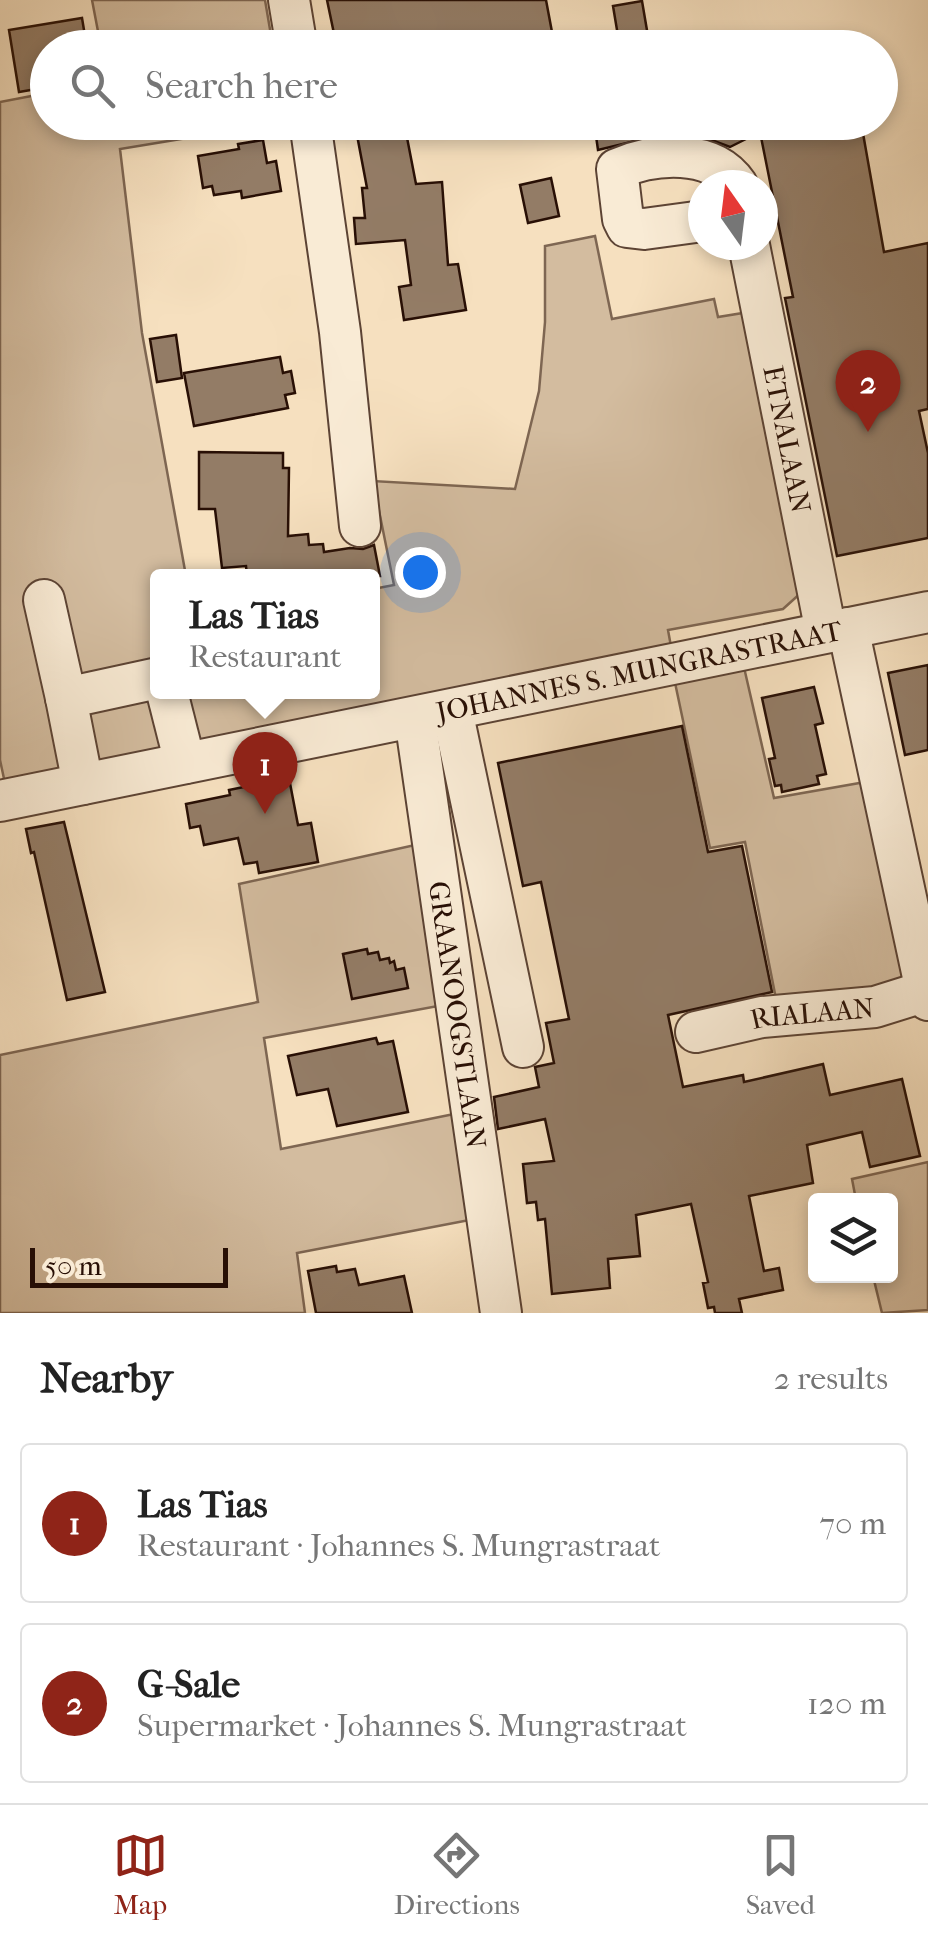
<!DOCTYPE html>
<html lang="en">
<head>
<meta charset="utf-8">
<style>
	:root { --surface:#fff; --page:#f6f6f6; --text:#222; --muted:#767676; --line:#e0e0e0; --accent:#8f2418 }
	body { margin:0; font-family:"IM FELL French Canon",serif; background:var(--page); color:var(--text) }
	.controls { position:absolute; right:30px; bottom:30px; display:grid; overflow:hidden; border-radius:10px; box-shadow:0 5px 15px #0003 }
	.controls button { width:90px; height:90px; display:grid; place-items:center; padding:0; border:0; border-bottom:2px solid var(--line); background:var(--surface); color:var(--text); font:50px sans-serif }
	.compass { position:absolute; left:688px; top:170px; width:90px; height:90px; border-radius:50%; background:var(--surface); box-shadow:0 5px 15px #0003; rotate:346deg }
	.scale { position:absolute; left:30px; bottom:25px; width:198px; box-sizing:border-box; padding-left:10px; border:5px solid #280f05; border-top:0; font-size:28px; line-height:35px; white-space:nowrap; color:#280f05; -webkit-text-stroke:8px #f9ebd5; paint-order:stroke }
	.you { position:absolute; left:420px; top:572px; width:35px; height:35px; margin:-25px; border:8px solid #fff; border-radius:50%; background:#1a73e8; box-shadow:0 0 0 15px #1a73e833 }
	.badge { display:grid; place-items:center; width:65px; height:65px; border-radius:50%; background:var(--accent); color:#fff; font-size:32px; font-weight:700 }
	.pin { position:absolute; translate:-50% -82px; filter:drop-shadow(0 2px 5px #0008) }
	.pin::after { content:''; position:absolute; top:52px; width:35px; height:30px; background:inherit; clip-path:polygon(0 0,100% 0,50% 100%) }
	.popup { position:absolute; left:150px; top:569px; width:230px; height:130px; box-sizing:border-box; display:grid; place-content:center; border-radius:10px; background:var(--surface); filter:drop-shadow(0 2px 8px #0005); font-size:32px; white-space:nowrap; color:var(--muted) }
	.popup b { font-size:38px; color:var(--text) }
	.popup::after { content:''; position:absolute; left:50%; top:100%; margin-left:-20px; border:20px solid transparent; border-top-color:var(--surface) }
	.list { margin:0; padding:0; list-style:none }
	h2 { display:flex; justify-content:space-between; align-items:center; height:130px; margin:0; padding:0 40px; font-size:42px }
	h2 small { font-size:32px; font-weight:400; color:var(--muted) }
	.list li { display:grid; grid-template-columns:65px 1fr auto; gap:30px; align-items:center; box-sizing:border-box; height:160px; margin:0 20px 20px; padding:0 20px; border:2px solid var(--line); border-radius:10px }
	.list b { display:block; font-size:38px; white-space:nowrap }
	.list p { margin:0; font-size:32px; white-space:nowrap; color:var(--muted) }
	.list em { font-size:32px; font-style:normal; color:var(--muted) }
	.icon { flex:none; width:55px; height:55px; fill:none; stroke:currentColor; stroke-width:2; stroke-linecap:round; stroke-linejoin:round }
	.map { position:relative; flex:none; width:928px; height:1313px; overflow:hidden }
	.search { position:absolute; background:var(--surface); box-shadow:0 5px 15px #0003; left:30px; right:30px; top:30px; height:110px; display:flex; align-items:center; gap:25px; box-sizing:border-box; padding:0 35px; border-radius:55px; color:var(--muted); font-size:38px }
	.sheet { height:490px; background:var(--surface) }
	nav { display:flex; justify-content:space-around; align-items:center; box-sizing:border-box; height:140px; border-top:2px solid var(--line); background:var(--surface); font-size:28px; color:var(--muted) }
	nav a { display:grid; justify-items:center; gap:5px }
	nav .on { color:var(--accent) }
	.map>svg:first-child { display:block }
</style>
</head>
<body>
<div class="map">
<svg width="928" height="1313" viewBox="0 0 928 1313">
	<rect width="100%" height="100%" fill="#f6e0bf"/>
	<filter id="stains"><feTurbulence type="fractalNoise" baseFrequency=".002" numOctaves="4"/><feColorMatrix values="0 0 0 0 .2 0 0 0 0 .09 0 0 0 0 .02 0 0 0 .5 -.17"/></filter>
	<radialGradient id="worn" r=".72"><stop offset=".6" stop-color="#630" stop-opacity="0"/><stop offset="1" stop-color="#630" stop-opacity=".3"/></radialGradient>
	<g fill="#d3bc9f" stroke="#7e6652" stroke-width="2.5">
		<polygon points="92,0 265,0 273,47 101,47"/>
		<polygon points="47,93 48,122 278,123 120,149 142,333 186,576 158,576 158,692 372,692 373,589 394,585 373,481 515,489 539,391 545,322 545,246 595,236 612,319 714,299 718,317 749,312 803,591 783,609 668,630 672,652 6,788 0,760 0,102"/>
		<polygon points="743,663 774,798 871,781 912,982 777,1004 745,842 710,848 674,678"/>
		<polygon points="424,843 449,1004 264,1038 281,1149 464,1112 480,1218 297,1253 305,1313 0,1313 0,1055 258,1002 239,884"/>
		<polygon points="928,1162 928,1310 882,1313 873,1276 890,1276 890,1200 856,1200 852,1179"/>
	</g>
	<g fill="#937c66" stroke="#280f05" stroke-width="2.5">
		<polygon points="327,0 546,0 555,48 337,48"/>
		<polygon points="642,1 650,48 620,48 613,6"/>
		<polygon points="82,18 87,48 48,48 48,87 19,92 9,30"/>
		<polygon points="364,122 404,122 416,184 442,182 448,265 458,264 466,310 404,320 399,287 411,285 405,240 356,244 354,218 365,218 362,188 367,188 357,135 366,134"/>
		<polygon points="594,122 861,122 884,252 928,243 928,409 919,411 928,453 928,538 837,556 785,298 793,297 760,132 730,147 701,136 664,134 598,150"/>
		<polygon points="263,140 267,163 276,161 281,191 242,198 241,191 214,195 212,186 203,188 198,156 239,149 238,144"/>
		<polygon points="551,178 559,216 528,223 520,185"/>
		<polygon points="176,335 182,378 157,382 150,339"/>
		<polygon points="280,357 283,373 291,371 295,393 285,395 288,408 194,426 184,373"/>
		<polygon points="199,452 283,453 283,468 289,468 288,536 308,534 309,545 323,544 324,552 350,548 363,549 374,545 380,576 247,576 246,566 222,568 215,509 199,509"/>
		<polygon points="928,665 928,750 905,755 888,673"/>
		<polygon points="814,687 823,723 815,725 826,774 817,776 819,784 782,792 781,785 775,786 769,759 775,758 762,698"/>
		<polygon points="682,726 708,852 742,846 772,992 668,1015 683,1087 743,1075 744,1082 823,1064 830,1095 902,1079 920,1156 870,1167 862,1132 807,1145 813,1183 749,1196 764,1271 779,1268 783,1290 739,1299 742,1313 715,1313 714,1307 708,1308 703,1283 708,1282 691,1204 636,1215 640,1256 608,1259 610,1288 552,1294 545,1219 538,1220 536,1202 527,1203 523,1164 554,1161 545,1119 498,1129 494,1097 539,1087 535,1067 554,1063 546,1023 569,1019 541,882 523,886 498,763"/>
		<polygon points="289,778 298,825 311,823 318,862 259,873 257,862 244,864 238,838 204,845 200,826 190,828 186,804 230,795 229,790"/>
		<polygon points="64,822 105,992 67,1000 34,852 31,853 26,829"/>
		<polygon points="367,949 368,954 378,952 380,960 389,958 390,963 394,961 396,970 404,968 408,988 352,999 343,954"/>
		<polygon points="376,1038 378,1044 393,1041 408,1112 337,1126 328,1089 297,1095 288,1056"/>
		<polygon points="336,1266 337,1272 355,1269 359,1285 404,1276 412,1313 316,1313 308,1271"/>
	</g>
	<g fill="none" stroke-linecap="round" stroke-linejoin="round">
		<defs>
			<g id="minor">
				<polyline points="289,0 297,48"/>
				<polyline points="310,122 340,332 360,526"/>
				<path d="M703,221L644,229L627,227L623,219L617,169C654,153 712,148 737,185"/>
				<path id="s1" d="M749,245L826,632"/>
				<polyline points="44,600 66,698"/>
				<polyline points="848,628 928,1000"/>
				<polyline points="167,692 185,763"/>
				<polyline points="452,710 523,1047"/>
				<path id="s2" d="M415,718L501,1313"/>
				<polyline points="83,784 66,698 158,678"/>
				<path id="s3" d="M0,801L928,612"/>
				<path id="s4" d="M696,1032L762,1017L875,1007L926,991"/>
			</g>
		</defs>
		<use href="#minor" stroke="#5c4334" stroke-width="44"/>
		<use href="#minor" stroke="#f9ebd5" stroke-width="40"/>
	</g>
	<g text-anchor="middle" stroke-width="9" stroke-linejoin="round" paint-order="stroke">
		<g font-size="28" fill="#280f05" stroke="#f9ebd5">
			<text dy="10" stroke="none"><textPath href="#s1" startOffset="198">ETNALAAN</textPath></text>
			<text dy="10" stroke="none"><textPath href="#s3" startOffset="652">JOHANNES S. MUNGRASTRAAT</textPath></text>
			<text dy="10" stroke="none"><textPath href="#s4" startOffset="118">RIALAAN</textPath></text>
			<text dy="10" stroke="none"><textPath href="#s2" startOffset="300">GRAANOOGSTLAAN</textPath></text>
		</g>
	</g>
	<rect width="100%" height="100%" filter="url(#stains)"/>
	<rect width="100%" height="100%" fill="url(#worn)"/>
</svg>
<div class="controls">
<button><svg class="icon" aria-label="layers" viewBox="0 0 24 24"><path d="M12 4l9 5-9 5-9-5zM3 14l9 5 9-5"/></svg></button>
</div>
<svg class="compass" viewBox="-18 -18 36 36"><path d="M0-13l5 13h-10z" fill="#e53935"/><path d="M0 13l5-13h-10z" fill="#767676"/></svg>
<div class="scale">50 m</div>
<div class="you"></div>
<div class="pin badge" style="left:265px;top:814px">1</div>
<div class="popup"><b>Las Tias</b>Restaurant</div>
<div class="pin badge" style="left:868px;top:432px">2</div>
<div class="search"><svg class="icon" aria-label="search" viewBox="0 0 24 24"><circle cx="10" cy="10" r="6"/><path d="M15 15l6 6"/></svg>Search here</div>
</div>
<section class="sheet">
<h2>Nearby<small>2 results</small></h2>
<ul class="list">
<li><span class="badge">1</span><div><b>Las Tias</b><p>Restaurant · Johannes S. Mungrastraat</p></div><em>70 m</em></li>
<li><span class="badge">2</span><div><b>G-Sale</b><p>Supermarket · Johannes S. Mungrastraat</p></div><em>120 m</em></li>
</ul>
</section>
<nav>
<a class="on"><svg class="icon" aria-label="map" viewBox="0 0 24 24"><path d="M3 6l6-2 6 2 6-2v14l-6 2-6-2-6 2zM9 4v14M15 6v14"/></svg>Map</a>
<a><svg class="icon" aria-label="directions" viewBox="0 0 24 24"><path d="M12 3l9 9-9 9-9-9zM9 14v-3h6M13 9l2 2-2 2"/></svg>Directions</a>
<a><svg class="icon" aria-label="saved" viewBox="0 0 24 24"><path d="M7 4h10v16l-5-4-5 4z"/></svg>Saved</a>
</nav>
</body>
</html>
